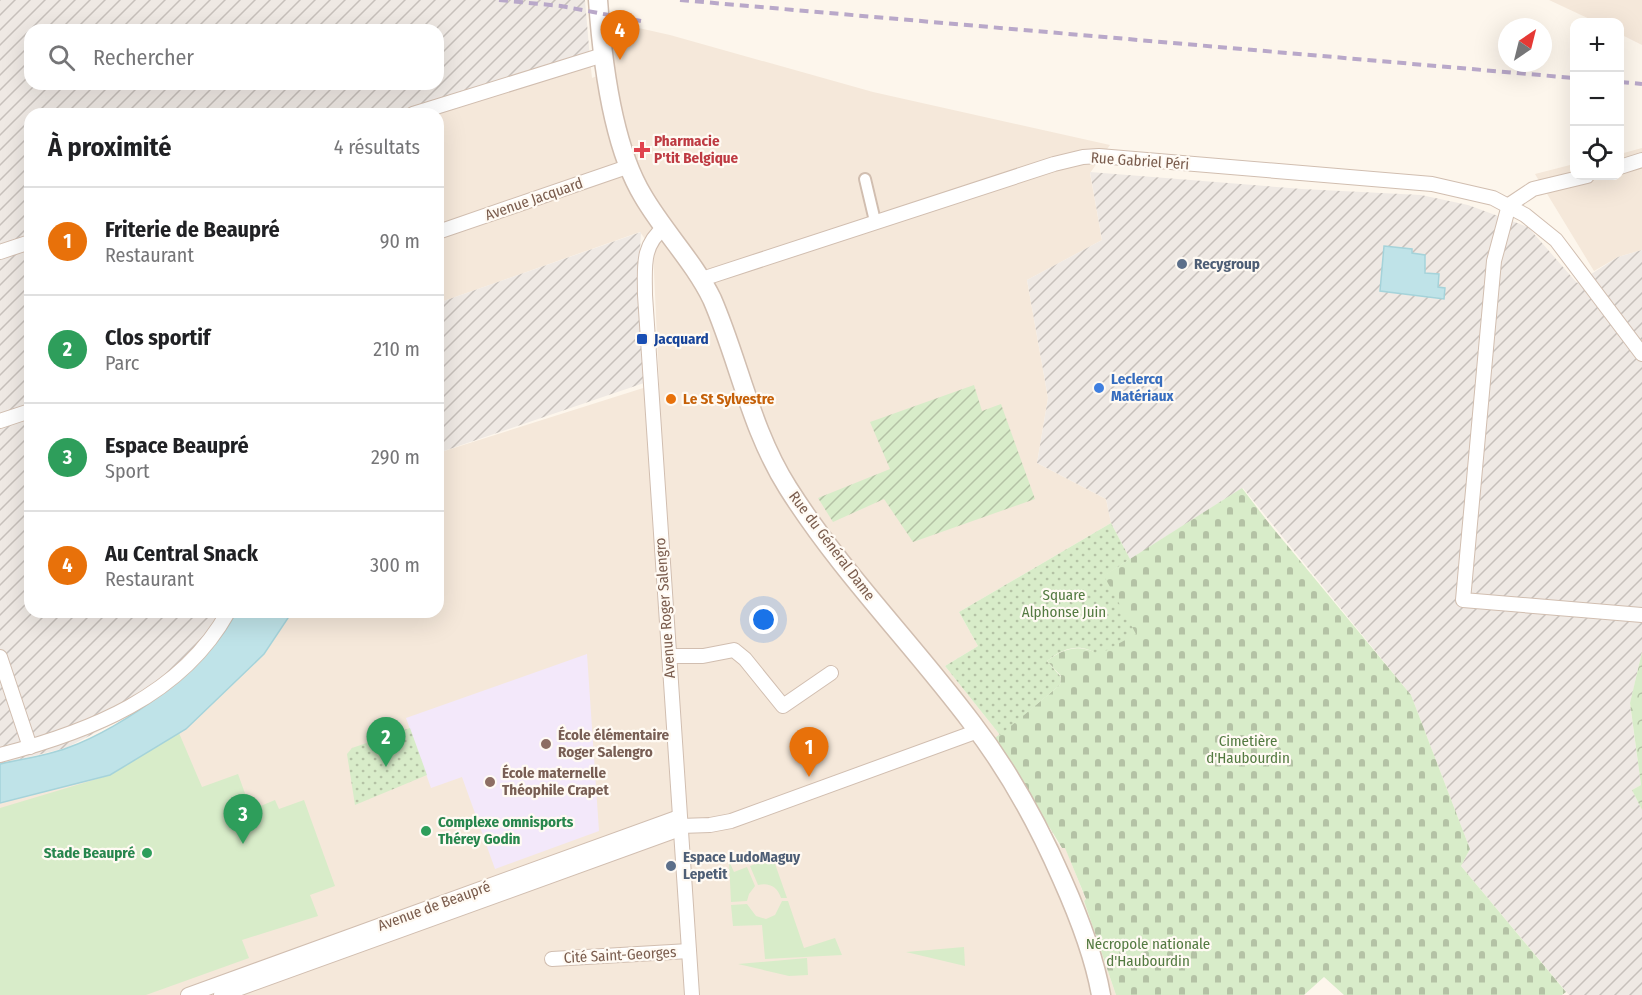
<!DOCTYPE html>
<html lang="fr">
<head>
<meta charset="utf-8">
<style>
	:root { --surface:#fff; --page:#f6f6f6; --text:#202124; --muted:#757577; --line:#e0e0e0; --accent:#0f766e }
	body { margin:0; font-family:"Fira Sans Condensed",sans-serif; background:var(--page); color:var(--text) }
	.controls { position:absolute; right:18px; top:18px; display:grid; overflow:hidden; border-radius:12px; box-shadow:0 6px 24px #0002 }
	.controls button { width:54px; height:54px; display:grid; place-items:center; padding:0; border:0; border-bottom:2px solid var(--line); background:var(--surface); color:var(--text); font:30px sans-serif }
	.compass { position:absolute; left:1498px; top:18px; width:54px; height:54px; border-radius:50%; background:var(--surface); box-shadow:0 6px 24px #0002; rotate:35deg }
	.you { position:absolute; left:764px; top:620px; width:21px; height:21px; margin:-15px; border:4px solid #fff; border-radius:50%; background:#1a73e8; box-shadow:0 0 0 9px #1a73e833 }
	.badge { display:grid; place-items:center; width:39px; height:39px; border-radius:50%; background:var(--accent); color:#fff; font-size:20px; font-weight:700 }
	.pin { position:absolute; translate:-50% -50px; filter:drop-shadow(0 2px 3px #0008) }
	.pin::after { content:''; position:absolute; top:32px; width:21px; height:18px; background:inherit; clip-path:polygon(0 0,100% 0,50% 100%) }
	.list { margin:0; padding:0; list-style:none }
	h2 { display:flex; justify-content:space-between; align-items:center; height:78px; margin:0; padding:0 24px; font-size:26px }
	h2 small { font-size:20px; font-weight:400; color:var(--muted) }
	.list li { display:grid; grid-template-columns:39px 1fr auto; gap:18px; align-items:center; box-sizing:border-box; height:108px; padding:0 24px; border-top:2px solid var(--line) }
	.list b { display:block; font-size:22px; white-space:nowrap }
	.list p { margin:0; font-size:20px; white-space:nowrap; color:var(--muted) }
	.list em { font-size:20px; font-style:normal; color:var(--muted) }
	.icon { flex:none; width:33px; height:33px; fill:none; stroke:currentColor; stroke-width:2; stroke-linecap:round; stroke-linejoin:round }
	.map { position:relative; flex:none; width:1642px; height:995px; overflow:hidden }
	.search { position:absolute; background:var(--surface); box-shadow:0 6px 24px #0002; left:24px; top:24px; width:420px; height:66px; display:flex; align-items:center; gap:15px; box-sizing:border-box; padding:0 21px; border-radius:18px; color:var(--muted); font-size:22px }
	.panel { position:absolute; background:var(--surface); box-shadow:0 6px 24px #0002; left:24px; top:108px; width:420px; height:510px; border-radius:18px }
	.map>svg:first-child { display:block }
</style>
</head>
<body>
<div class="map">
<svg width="1642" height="995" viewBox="0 0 1642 995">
	<defs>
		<pattern id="industrial-furrows" width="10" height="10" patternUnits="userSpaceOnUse" patternTransform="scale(1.5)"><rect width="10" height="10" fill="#efe9e4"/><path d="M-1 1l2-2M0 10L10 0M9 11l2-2" fill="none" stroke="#c7c0bb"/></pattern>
		<pattern id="forest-crowns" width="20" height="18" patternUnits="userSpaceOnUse" patternTransform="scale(1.5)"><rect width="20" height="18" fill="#d8ecc9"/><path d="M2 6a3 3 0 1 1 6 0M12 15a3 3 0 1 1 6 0" fill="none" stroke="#b4c2a5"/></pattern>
		<pattern id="cemetery-stones" width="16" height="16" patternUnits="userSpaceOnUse" patternTransform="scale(1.5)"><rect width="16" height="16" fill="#d8ecc9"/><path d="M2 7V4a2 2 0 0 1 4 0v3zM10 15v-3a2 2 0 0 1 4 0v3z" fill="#b4c2a5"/></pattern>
		<pattern id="park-dots" width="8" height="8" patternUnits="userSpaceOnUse" patternTransform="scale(1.5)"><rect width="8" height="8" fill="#d8ecc9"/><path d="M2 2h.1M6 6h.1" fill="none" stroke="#b4c2a5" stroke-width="1.8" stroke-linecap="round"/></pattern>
		<pattern id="garden-furrows" width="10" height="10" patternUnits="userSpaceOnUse" patternTransform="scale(1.5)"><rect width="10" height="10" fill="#d8ecc9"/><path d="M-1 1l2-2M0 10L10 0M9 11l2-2" fill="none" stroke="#b4c2a5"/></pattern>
	</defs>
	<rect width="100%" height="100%" fill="#fdf6ec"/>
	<g fill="#f5e8da">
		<polygon points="1549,0 1642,0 1642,45 1620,34 1620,22 1596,22"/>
		<polygon points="612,22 670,35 873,92 1110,145 1090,173 1102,240 1027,280 1048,398 1037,463 1106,499 1111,523 959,612 978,646 945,666 1000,735 996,739 1061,848 1065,847 1086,900 1084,901 1116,995 0,995 0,803 110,775 186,729 264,654 292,612 438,612 438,453 659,383 653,250 640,232 438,303 438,114 413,114 590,59 592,78 614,69"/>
		<polygon points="1642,148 1642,250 1618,257 1594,271 1535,174 1574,164 1574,176 1620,176 1620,154"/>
	</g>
	<g fill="url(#industrial-furrows)" fill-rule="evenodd">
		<path d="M0,0H585L590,59L413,114H30V612H236L219,639L178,680L141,709L66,748L0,764ZM30,30H438V84H30Z"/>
		<polygon points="1090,172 1302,189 1421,195 1468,205 1528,227 1577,283 1618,257 1642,250 1642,652 1630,704 1641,785 1632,790 1642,810 1642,995 1569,995 1461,866 1470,849 1411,695 1243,488 1130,559 1111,523 1106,499 1037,463 1048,398 1027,280 1102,240"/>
		<polygon points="641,232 638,285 644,383 438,453 438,303"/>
	</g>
	<polygon fill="#f3e8fa" points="587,654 599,831 495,869 462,777 431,788 406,718"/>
	<g fill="#d8ecc9">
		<polygon points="179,733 202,787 238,774 251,810 275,800 279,809 304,800 335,886 310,895 318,916 242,940 249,958 146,995 0,995 0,808 110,775"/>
		<path d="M773,858L787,898H781C778,887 769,882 758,885L750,866Z"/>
		<polygon points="729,861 734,872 747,867 755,886 749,894 747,901 731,902"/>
		<polygon points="782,901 788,901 804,948 835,938 842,955 765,959 762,925 733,926 731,905 747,904 756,916 766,919 775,915"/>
		<polygon points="964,947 965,966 906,952"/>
		<polygon points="807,958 808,975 789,976 738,964"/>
	</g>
	<polygon fill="url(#forest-crowns)" points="1642,652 1642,810 1632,790 1641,785 1630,703"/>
	<path fill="url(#cemetery-stones)" d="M1242,488L1268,522L1411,695L1470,849L1461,866L1566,992L1562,995H1344L1324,977L1304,995H1116L1084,901L1086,899L1065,848H1062L995,738L1060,685L1061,676L1047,661C1062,650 1076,644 1094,652L1103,576Z"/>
	<g fill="url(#park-dots)">
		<path d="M1111,523L1130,559L1104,576L1136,634L1098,655C1081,642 1063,648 1047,661L1061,677L1060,685L1000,735L945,666L978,646L959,612Z"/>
		<polygon points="410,728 427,775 355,805 347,754 352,748"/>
	</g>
	<polygon fill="url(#garden-furrows)" points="974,385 982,411 1001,404 1035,499 913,542 884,499 833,522 818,498 890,469 870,422"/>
	<g fill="#bfe3e8" stroke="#a5d3da" stroke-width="1.5">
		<polygon points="1384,246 1412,249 1412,253 1425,255 1425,273 1439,274 1438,287 1445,288 1444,299 1380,291"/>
		<path d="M236,612H292L264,654L186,729L110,775L0,803V764C22,759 46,756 67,748C123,728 210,667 236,612Z"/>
	</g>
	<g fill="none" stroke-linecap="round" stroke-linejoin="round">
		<defs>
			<polyline id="pedestrian" points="865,179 875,221"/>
			<g id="minor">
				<polyline points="413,114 603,55"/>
				<polyline points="1620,167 1642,160"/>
				<polyline points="1509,205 1494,261 1463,600 1642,615"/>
				<polyline points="1509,205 1533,189 1587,176"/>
				<path d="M665,227C641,245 645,268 645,295L692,995"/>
				<polyline points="438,232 630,166"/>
				<polyline points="0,252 30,242"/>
				<polyline points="702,279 1054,164 1083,157 1099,156 1432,184 1493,198 1525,215 1556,240 1642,354"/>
				<polyline points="0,421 30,411"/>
				<polyline points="669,656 703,656 734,650 745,659 783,706 831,673"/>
				<polyline points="0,657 30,747"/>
				<path d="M0,755C88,732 181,697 228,612"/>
				<polyline points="680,826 710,825 731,821 978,731"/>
				<polyline points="552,959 689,951"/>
				<polyline points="188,995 679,817"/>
				<polyline points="221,995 680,829"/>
			</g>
			<path id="tertiary" d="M598,0C602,58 612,145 643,196C664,232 694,262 712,299C739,361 751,430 788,488C841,572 912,643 972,723C1009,771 1038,824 1062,879C1079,917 1094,955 1101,995"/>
		</defs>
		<use href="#pedestrian" stroke="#d1beb0" stroke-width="14"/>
		<use href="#minor" stroke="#d1beb0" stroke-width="16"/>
		<use href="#tertiary" stroke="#d1beb0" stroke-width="21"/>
		<use href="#pedestrian" stroke="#fff" stroke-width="10"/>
		<use href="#minor" stroke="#fff" stroke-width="14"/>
		<use href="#tertiary" stroke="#fff" stroke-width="18"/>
		<g stroke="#b9a8c9" stroke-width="4" stroke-dasharray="9 6" stroke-linecap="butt">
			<polyline points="499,0 561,6 641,21"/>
			<polyline points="680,0 1574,78"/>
			<polyline points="1620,82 1642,84"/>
		</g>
	</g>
	<path fill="#e0444e" stroke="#fffaf3" stroke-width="2" d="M639 141h6v6h6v6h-6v6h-6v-6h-6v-6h6z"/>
	<g fill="#5c6f8a" stroke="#fffaf3" stroke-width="2">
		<circle cx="1182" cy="264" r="6"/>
		<circle cx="671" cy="866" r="6"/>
	</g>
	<rect fill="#1a4fb4" stroke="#fffaf3" stroke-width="2" x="636" y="333" width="12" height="12" rx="3"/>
	<circle fill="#3f7fe0" stroke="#fffaf3" stroke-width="2" cx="1099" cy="388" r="6"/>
	<circle fill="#e8710a" stroke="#fffaf3" stroke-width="2" cx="671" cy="399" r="6"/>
	<g fill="#8d6e63" stroke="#fffaf3" stroke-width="2">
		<circle cx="546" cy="744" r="6"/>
		<circle cx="490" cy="782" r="6"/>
	</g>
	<g fill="#2e9e5b" stroke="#fffaf3" stroke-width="2">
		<circle cx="426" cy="831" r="6"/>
		<circle cx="147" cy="853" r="6"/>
	</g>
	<g text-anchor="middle" stroke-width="4.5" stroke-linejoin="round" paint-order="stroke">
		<g font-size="15" font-weight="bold" fill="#be3a42" stroke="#fffaf3" text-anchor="start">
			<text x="654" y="146">Pharmacie<tspan x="654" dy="17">P'tit Belgique</tspan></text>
		</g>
		<g font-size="15" fill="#7a5c4d" stroke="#fffaf3">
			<text transform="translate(1140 161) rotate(4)" y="5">Rue Gabriel Péri</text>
			<text transform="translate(534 199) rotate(-19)" y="5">Avenue Jacquard</text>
			<text transform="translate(832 546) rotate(53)" y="5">Rue du Général Dame</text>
			<text transform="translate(665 608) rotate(-94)" y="5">Avenue Roger Salengro</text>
			<text transform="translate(434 906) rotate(-20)" y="5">Avenue de Beaupré</text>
			<text transform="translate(620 955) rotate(-3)" y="5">Cité Saint-Georges</text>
		</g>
		<g font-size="15" font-weight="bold" fill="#4e5e75" stroke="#fffaf3" text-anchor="start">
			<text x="1194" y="269">Recygroup</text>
			<text x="683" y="862">Espace LudoMaguy<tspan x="683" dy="17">Lepetit</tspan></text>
		</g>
		<g font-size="15" font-weight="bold" fill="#164399" stroke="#fffaf3" text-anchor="start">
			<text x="654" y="344">Jacquard</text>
		</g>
		<g font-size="15" font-weight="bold" fill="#366cbe" stroke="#fffaf3" text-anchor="start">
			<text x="1111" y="384">Leclercq<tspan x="1111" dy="17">Matériaux</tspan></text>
		</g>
		<g font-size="15" font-weight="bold" fill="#c56008" stroke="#fffaf3" text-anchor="start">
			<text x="683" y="404">Le St Sylvestre</text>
		</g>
		<g font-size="15" fill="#537a41" stroke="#fffaf3">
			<text x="1064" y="600">Square<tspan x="1064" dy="17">Alphonse Juin</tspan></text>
			<text x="1248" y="746">Cimetière<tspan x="1248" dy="17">d'Haubourdin</tspan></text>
			<text x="1148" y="949">Nécropole nationale<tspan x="1148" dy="17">d'Haubourdin</tspan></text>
		</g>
		<g font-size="15" font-weight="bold" fill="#785e54" stroke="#fffaf3" text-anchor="start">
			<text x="558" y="740">École élémentaire<tspan x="558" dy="17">Roger Salengro</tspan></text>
			<text x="502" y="778">École maternelle<tspan x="502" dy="17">Théophile Crapet</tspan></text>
		</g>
		<g font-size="15" font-weight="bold" fill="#27864d" stroke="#fffaf3" text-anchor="start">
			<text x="438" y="827">Complexe omnisports<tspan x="438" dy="17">Thérey Godin</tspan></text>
			<text x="135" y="858" text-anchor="end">Stade Beaupré</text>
		</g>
	</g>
</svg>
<div class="controls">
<button>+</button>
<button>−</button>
<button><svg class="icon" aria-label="locate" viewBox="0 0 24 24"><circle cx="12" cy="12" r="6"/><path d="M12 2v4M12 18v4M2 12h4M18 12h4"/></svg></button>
</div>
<svg class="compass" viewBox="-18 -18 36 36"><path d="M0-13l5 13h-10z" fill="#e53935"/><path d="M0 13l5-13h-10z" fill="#757577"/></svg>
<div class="you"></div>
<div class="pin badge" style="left:809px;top:777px;background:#e8710a">1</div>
<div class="pin badge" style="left:386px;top:767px;background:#2e9e5b">2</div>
<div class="pin badge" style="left:243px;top:844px;background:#2e9e5b">3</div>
<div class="pin badge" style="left:620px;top:60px;background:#e8710a">4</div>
<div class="search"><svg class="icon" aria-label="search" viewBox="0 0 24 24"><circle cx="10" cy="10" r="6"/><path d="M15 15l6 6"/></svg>Rechercher</div>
<section class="panel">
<h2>À proximité<small>4 résultats</small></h2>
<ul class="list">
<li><span class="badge" style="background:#e8710a">1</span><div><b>Friterie de Beaupré</b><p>Restaurant</p></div><em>90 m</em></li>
<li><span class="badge" style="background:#2e9e5b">2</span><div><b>Clos sportif</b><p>Parc</p></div><em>210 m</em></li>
<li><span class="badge" style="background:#2e9e5b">3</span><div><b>Espace Beaupré</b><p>Sport</p></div><em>290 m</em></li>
<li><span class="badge" style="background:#e8710a">4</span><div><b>Au Central Snack</b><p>Restaurant</p></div><em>300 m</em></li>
</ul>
</section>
</div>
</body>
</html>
